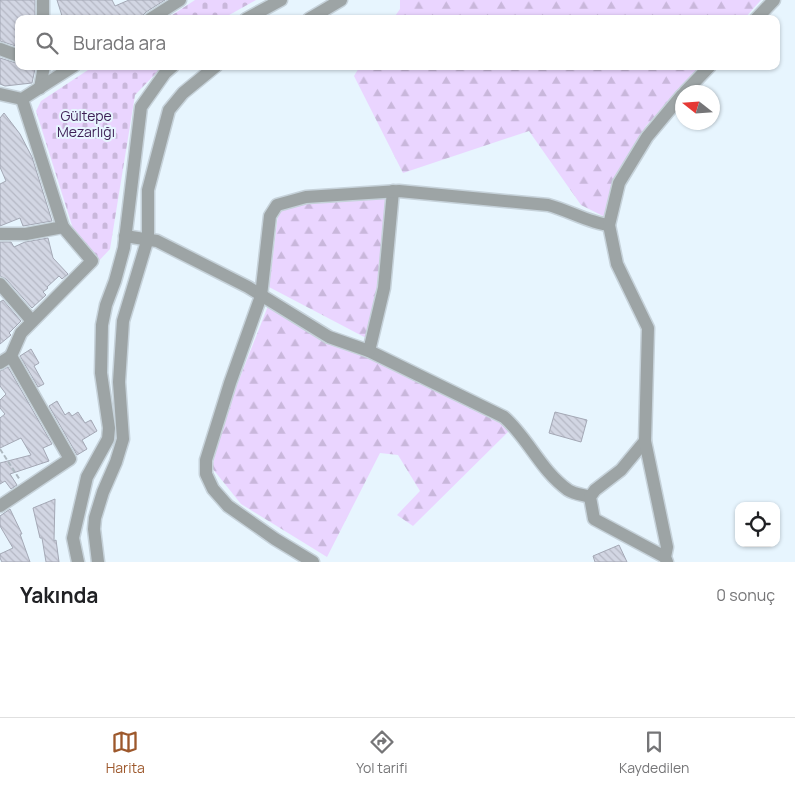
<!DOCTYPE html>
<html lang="tr">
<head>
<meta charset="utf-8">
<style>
	:root { --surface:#fff; --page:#f6f6f6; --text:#202124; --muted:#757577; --line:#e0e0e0; --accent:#9d582c }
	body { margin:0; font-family:Manrope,sans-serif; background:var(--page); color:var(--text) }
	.controls { position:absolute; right:15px; bottom:15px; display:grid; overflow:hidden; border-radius:10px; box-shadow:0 1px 4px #0004 }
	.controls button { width:45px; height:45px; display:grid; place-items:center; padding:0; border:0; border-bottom:1px solid var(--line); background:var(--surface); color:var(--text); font:25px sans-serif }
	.compass { position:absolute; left:675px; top:85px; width:45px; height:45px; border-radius:50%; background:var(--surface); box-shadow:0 1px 4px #0004; rotate:287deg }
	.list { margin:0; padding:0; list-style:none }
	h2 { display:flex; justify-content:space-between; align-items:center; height:65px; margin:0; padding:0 20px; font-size:21px }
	h2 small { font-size:16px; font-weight:400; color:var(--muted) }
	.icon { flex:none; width:28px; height:28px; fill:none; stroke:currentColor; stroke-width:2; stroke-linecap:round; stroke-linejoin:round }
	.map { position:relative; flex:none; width:795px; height:562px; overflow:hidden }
	.search { position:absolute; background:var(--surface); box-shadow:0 1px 4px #0004; left:15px; right:15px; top:15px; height:55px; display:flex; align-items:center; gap:12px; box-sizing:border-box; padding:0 18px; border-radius:10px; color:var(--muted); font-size:19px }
	.sheet { height:155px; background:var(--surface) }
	nav { display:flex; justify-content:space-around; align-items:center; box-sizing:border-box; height:70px; border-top:1px solid var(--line); background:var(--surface); font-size:14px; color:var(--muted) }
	nav a { display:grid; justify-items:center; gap:2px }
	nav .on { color:var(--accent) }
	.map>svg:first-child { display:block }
</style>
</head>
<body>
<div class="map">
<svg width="795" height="562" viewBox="0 0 795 562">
	<defs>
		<pattern id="forest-firs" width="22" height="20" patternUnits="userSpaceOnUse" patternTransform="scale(1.25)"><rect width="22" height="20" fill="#ead5ff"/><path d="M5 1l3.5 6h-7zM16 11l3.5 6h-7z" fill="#c9b7db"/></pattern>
		<pattern id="cemetery-stones" width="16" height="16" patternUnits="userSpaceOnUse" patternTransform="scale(1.25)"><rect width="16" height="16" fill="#ead5ff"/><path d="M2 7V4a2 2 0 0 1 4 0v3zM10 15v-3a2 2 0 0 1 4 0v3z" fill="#c9b7db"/></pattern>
		<pattern id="building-back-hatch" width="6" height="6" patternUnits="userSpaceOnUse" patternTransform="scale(1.25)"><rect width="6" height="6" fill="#d2d6e3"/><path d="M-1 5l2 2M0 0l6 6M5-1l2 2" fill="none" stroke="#b5b8c4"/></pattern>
	</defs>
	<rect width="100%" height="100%" fill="#e7f5fe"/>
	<g fill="url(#forest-firs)">
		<polygon points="400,0 761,0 744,19 393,19 400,9"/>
		<polygon points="360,66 700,66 646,126 605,217 581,205 529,131 403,173 354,76"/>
		<polygon points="390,194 381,291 368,339 269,287 278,215 283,209 295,204"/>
		<polygon points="268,306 370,355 511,429 413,526 397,515 420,491 398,455 380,453 327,557 241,504 212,468 224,418"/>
	</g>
	<g fill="url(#cemetery-stones)">
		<polygon points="195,0 256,0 222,19 166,19"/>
		<polygon points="94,66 163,66 135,95 110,249 96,264 75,235 36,111 41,101"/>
	</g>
	<g fill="url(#building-back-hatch)" stroke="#a4a8b5">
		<polygon points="0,0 35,0 35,19 19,19 19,47 0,41"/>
		<polygon points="57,0 112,0 115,6 129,0 165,0 146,12 139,19 63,19"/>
		<polygon points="0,58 19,64 19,66 35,69 32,83 5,86 0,84"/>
		<polygon points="4,113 20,134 32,157 52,221 23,226 20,218 0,226 0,184 6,181 0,167 0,118"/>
		<polygon points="48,238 53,258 68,274 62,279 59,276 47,287 48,288 43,292 46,295 32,308 6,279 0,276 0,242 11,242 14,247 25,242"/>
		<polygon points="3,300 21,321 9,333 11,335 0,344 0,302"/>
		<polygon points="31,349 39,363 34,366 44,384 38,387 20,356"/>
		<polygon points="8,367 52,444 43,448 49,461 10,474 17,485 11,489 5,481 0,484 0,463 31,455 21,438 0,448 0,418 5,414 0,408 0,400 6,394 0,386 0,371"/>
		<polygon points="57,401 65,415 69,412 72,416 78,412 85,423 91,420 97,431 82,440 87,449 77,455 49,406"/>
		<polygon points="555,412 587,420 581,442 549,433"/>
		<polygon points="55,499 54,541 56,540 59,562 46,562 42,538 40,538 33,508"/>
		<polygon points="10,509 22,534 20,534 30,562 2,562 0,558 0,554 13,548 0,526 0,516"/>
		<polygon points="619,545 627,562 595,562 593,556"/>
	</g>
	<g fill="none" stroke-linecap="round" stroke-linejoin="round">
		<defs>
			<g id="minor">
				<polyline points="43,0 43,19"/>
				<polyline points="150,19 180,0"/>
				<polyline points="246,19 281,0"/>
				<polyline points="309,19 341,0"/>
				<polyline points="756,19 774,0"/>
				<polyline points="0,49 19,56"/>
				<polyline points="40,88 44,66"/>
				<polyline points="685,92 710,66"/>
				<polyline points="0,94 22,99 74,66"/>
				<polyline points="0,234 26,234 63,227 22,99"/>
				<path d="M125,236L157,241L248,287L329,337L369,351L504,417C528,438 541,471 568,490C574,494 584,495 590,497"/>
				<polyline points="0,284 32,321"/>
				<polyline points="369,351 384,288 393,191"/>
				<polyline points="0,363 11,356"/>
				<polyline points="645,441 621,470 595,490 590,497 594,519 665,557"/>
				<polyline points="0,506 70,459 11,356 21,333 92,261 63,227"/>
				<polyline points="78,562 73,538 87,477 108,439 109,428 101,373 102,325 106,305 115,281 124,248 141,107 165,73 173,66"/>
				<polyline points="98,562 94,529 95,518 103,492 116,462 123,439 119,382 123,321 148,238 148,190 169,110 183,93 216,66"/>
				<path d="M313,562L275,539L228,506L213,489L206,474V460L230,383L261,296L270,216L277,205L306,197L399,191L548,205C568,210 589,223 609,225"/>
				<polyline points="667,562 665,557 667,547 645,441 648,328 617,264 609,225 619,183 647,137 682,95"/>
			</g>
		</defs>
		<use href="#minor" stroke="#c6d2da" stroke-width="15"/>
		<polyline stroke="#adb8c0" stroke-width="2" stroke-dasharray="5 2.5" stroke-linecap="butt" points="0,449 20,480"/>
		<use href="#minor" stroke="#9da4a5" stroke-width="12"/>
	</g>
	<g text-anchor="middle" stroke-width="4" stroke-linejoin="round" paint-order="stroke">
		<g font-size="14" fill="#3d1f55" stroke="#e7f5fe">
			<text x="86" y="121">Gültepe<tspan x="86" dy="16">Mezarlığı</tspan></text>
		</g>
	</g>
</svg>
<div class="controls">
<button><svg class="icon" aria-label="locate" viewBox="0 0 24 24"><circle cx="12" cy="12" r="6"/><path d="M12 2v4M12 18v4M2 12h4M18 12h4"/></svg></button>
</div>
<svg class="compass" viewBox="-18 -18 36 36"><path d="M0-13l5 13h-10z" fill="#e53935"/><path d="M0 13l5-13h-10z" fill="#757577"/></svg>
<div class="search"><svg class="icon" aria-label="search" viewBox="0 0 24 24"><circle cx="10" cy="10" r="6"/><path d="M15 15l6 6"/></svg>Burada ara</div>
</div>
<section class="sheet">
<h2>Yakında<small>0 sonuç</small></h2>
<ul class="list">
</ul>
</section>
<nav>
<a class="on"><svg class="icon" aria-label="map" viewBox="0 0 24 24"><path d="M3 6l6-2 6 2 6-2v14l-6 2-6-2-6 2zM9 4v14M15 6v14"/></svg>Harita</a>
<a><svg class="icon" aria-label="directions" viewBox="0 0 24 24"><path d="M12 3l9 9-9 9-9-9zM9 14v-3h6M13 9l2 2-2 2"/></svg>Yol tarifi</a>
<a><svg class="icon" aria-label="saved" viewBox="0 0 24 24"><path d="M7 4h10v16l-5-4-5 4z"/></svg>Kaydedilen</a>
</nav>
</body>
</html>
